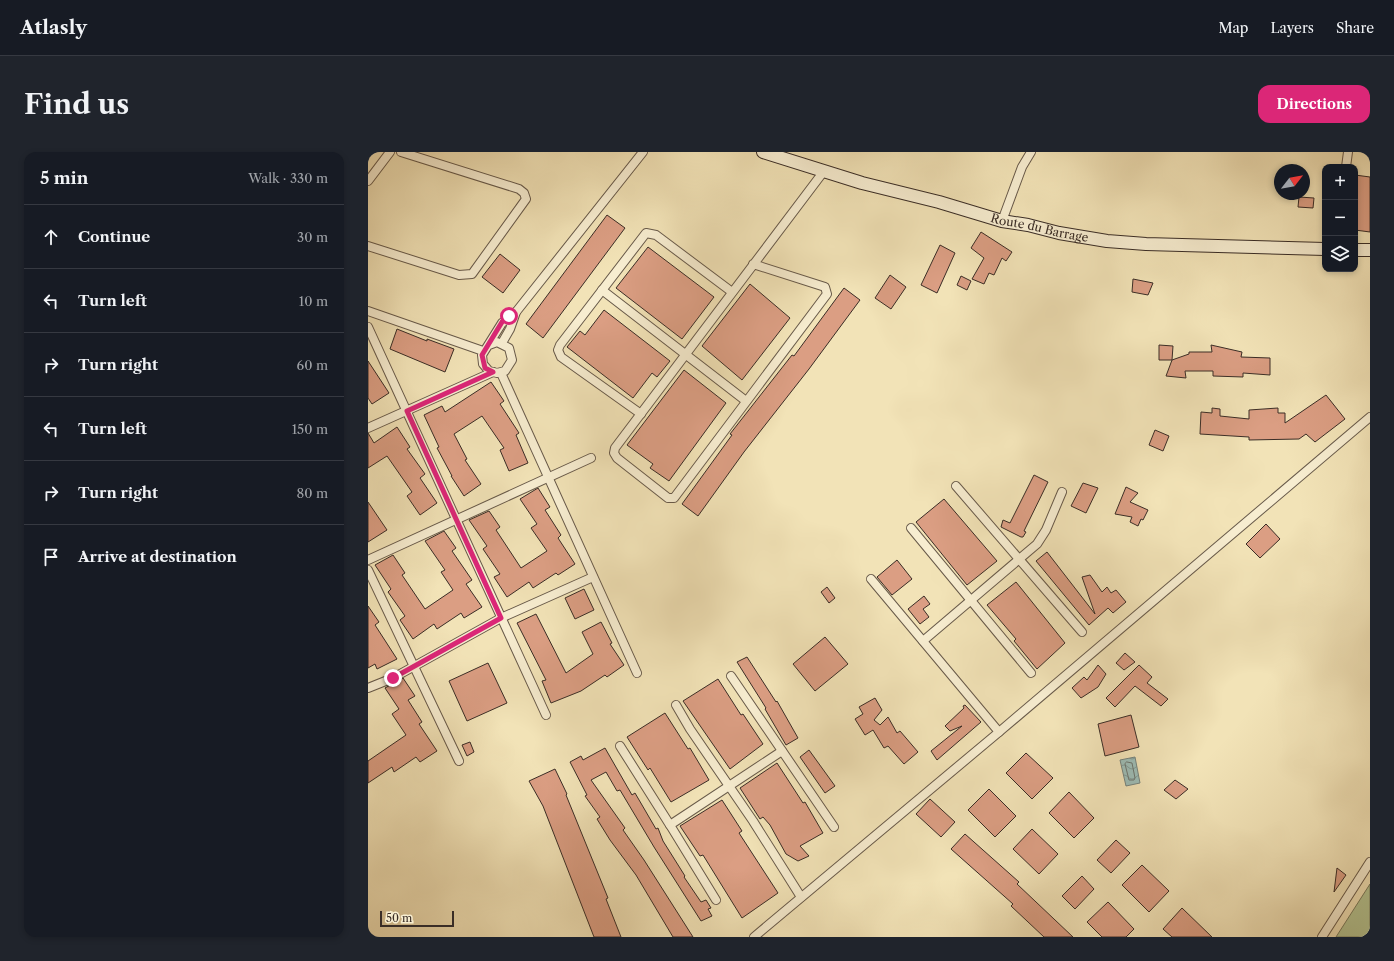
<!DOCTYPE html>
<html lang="en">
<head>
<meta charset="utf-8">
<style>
	:root { --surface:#171b24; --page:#20242c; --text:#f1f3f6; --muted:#9ea1a6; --line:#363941; --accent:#db2777 }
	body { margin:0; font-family:"Libre Caslon Text",serif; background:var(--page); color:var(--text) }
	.controls { position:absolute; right:12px; top:12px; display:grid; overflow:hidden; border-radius:8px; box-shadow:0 2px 6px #0003 }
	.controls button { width:36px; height:36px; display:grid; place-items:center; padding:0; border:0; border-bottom:1px solid var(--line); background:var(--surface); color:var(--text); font:20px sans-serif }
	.compass { position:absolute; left:906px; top:12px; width:36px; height:36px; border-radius:50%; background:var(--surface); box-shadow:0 2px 6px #0003; rotate:59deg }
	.scale { position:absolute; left:12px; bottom:10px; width:74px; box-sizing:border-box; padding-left:4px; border:2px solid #3a2d26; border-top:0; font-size:11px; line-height:14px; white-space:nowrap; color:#3a2d26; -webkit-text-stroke:3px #f7edd0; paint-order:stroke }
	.stop { position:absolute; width:12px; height:12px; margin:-9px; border:3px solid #db2777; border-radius:50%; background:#fff }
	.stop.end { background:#db2777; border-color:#fff; box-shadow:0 1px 4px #0008 }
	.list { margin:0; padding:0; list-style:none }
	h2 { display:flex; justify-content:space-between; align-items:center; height:52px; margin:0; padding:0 16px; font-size:17px }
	h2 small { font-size:13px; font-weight:400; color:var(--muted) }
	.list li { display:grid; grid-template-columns:26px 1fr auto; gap:12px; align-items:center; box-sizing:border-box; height:64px; padding:0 16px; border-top:1px solid var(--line) }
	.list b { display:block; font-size:15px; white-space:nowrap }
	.list em { font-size:13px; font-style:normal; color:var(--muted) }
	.icon { flex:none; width:22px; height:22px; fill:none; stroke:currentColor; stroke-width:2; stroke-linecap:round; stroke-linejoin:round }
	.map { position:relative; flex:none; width:1002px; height:785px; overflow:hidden; border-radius:12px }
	header { display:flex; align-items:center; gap:24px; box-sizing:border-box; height:56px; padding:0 20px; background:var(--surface); border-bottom:1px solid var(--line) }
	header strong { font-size:19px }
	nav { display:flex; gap:22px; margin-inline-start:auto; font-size:14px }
	.intro { display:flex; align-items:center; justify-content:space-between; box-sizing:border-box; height:96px; padding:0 24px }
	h1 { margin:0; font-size:28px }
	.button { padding:10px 18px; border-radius:12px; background:var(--accent); color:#fff; font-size:14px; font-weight:700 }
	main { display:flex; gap:24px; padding:0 24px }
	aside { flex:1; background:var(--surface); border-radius:12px; box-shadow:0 2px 6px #0003 }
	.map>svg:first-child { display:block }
</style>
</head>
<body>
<header>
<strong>Atlasly</strong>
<nav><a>Map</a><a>Layers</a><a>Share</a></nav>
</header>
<div class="intro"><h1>Find us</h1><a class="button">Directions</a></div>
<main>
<aside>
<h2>5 min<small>Walk · 330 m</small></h2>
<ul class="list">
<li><svg class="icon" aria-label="ahead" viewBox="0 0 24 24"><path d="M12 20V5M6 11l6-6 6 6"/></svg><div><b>Continue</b></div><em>30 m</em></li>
<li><svg class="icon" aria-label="left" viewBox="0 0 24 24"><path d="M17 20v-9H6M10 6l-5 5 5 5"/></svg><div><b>Turn left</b></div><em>10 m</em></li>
<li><svg class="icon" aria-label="right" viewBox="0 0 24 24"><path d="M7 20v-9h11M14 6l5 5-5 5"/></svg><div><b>Turn right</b></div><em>60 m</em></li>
<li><svg class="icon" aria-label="left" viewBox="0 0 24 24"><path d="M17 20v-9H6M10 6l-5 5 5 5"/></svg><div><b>Turn left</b></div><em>150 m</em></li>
<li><svg class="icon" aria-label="right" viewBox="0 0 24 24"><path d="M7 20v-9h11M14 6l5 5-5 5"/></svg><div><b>Turn right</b></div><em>80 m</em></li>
<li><svg class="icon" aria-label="arrive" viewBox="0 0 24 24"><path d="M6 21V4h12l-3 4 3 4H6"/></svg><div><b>Arrive at destination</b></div></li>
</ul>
</aside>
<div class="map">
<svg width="1002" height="785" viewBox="0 0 1002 785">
	<defs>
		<pattern id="water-waves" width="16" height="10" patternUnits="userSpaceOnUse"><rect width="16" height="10" fill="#9dbdb7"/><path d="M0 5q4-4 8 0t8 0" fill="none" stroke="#819a95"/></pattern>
	</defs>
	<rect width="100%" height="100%" fill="#f2e3b7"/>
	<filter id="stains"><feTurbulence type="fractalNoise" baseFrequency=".005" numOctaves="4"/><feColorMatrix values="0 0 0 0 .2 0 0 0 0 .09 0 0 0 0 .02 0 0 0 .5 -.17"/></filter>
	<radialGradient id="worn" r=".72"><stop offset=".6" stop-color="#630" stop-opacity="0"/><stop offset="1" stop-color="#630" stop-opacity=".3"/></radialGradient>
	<polygon fill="#b4c593" stroke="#77795c" points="1002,732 1002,785 968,785"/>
	<polygon fill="url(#water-waves)" stroke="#75837d" points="767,605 772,631 758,634 752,608"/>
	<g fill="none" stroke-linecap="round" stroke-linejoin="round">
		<polygon stroke="#6c756e" stroke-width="1" points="759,610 764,611 767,626 766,628 761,628 757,612"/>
	</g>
	<g fill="#db9e83" stroke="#3a2d26">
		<polygon points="987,23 1002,25 1002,80 987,78"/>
		<polygon points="931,45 946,46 945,56 930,55"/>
		<polygon points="239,63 257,76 175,186 158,172"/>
		<polygon points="613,80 644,100 638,109 634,106 626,123 621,121 616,132 604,127 616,106 603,96"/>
		<polygon points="572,93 587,101 569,141 553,133"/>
		<polygon points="280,95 346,145 314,187 248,136"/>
		<polygon points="132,102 152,118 135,141 114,125"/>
		<polygon points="522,123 538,135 523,157 507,146"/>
		<polygon points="593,124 603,129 599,138 589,133"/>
		<polygon points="765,127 785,131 780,143 764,140"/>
		<polygon points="382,132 422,166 374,228 334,194"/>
		<polygon points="476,136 492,148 441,217 376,300 330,364 314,352 364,283 362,282 424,203 426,204"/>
		<polygon points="236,158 302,209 289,225 284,221 265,246 199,195 212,179 217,183"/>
		<polygon points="29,177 59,189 59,187 86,197 77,220 22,197"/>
		<polygon points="791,193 805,194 804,208 791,208"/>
		<polygon points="843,193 874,200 873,205 902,206 902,223 875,221 875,225 845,224 845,219 817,219 818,226 798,224 804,208 821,202 821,200 844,200"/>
		<polygon points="0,209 21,241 4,252 0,246"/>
		<polygon points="316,218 358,251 301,329 282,316 285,312 259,293"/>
		<polygon points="123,230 136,249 132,252 151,281 148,283 160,311 141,319 132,298 136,296 114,264 86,282 99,307 97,308 113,332 96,344 83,324 84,324 69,296 71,295 56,263 74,254 77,260"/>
		<polygon points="958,243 977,267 947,290 938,282 931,287 881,288 881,285 832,282 833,260 844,261 844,256 852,257 852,264 881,267 881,258 910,256 910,261 917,261 917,271"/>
		<polygon points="29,275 42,295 39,297 57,322 52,326 69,351 52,363 39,344 44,340 19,304 0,316 0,281 6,291"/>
		<polygon points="787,278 801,284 795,299 781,293"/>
		<polygon points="666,323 680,330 656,379 658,380 655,385 653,385 633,375 635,368 642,371"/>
		<polygon points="715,331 730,336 718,361 703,354"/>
		<polygon points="758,335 770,341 762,350 780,358 775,368 773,367 770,374 762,370 764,365 747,362"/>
		<polygon points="170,336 182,355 177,358 193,383 190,386 207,412 190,423 188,421 165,436 161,430 139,445 126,425 132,422 115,397 119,394 101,368 121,359 132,375 128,378 153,416 179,399 163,376 169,372 152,347"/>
		<polygon points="576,347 629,409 599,433 548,370"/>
		<polygon points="0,350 19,378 0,390"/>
		<polygon points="898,372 912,387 892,406 878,392"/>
		<polygon points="76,379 88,396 84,399 104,428 98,432 114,455 96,466 93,461 69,477 66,472 45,487 32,468 37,464 20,440 23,437 7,413 25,403 37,421 34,423 57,457 85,438 73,420 77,418 57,389"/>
		<polygon points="679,400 727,462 714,425 722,423 734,440 739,435 743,441 748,438 758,450 745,461 740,456 721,473 668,409"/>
		<polygon points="529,408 544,427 524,443 509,425"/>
		<polygon points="648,430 697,491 669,517 646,489 648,487 619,453"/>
		<polygon points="459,435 467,446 461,451 453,440"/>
		<polygon points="216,437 226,458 207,467 197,446"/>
		<polygon points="556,444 562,452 555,457 561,465 552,472 540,457"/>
		<polygon points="0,454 11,470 7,473 29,507 9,517 7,512 0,516"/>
		<polygon points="168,462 198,521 225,502 214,480 233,470 244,491 242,492 256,513 239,525 237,523 213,539 183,551 174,529 178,528 149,471"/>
		<polygon points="457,485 480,512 447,539 425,512"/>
		<polygon points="757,501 767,510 756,518 748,511"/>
		<polygon points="379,505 408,550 409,549 430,586 418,593 397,557 398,556 369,510"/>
		<polygon points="120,511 139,551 99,569 81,529"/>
		<polygon points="730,513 738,522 730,535 713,546 704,536 716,525 719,528"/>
		<polygon points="771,513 784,525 779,531 800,547 793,554 767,534 747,555 738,546"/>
		<polygon points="35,526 47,544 40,548 54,570 51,572 69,599 52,610 48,605 26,620 24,615 0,631 0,609 38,583 24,562 31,557 17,536"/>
		<polygon points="350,527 373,563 375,562 395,592 362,617 315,549"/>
		<polygon points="507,546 514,558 506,568 512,573 520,565 529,581 532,579 550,600 536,612 520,594 516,596 505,578 497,583 487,567 495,562 491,555"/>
		<polygon points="597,553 613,570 569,608 563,599 594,574 582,579 577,574 596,556 595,554"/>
		<polygon points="297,561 320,597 322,596 341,628 303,650 282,616 280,618 259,585"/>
		<polygon points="763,563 771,595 737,604 730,572"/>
		<polygon points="102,590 106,600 99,604 94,593"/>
		<polygon points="237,596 264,643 267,641 288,677 290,676 295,689 317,724 316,725 333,750 338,748 343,756 340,757 344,764 333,769 286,695 252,638 249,639 238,620 223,628 257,676 255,678 276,708 325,785 305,785 268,723 242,688 229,667 232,665 217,644 219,643 202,610 213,604 215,608"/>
		<polygon points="441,598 467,634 457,641 432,605"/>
		<polygon points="658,601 685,626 664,647 638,621"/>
		<polygon points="409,611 435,651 437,650 455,681 432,694 441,704 430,709 418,702 402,673 395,665 392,667 372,636"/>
		<polygon points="187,617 199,642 198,643 240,746 238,747 253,785 226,785 175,654 161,629"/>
		<polygon points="807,628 820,637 808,647 796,638"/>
		<polygon points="621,637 648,664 627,685 600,658"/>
		<polygon points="701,640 726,666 706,686 681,661"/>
		<polygon points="562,647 587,670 573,685 548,662"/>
		<polygon points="354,648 374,679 371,681 410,741 374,766 335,703 332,704 312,674"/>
		<polygon points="664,677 690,702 671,722 645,697"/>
		<polygon points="597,682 651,730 649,732 705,785 676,785 643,754 645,752 583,697"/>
		<polygon points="748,688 762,701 743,721 729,708"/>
		<polygon points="774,713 801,739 781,760 754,733"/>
		<polygon points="969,716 978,723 966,740"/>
		<polygon points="714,724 726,737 707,757 694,744"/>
		<polygon points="740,750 766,777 758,785 734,785 719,770"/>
		<polygon points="814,756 844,785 804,785 795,777"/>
	</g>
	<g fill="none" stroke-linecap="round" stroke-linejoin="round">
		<defs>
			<g id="minor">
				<polyline points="978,15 980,0"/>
				<polyline points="0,29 22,0"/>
				<polyline points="634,69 654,15 663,0"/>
				<polyline points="0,94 91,123 104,122 158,47 156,41 151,37 33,0"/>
				<polyline points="385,112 457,135 459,142 306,346 300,346 249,306 246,301 247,296 456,19"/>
				<polyline points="234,138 378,249"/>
				<polyline points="0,159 115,199"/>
				<polyline points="0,175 178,563"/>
				<polyline points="134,191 142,177 148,160 275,0"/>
				<polyline points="121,193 129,190 141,196 144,208 137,219 129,221 121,219 115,212 114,203 134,171 148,160"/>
				<polyline points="133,221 269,521"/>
				<polyline points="273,262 193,205 190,198 192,193 278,81 288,83 364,140"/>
				<polyline points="0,276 125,220"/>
				<polyline points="588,334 714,480"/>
				<polyline points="543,376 663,521"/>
				<polyline points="0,408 223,306"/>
				<polyline points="0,418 91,609"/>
				<polyline points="503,427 631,580"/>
				<polyline points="555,489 669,392 678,378 694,340"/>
				<polyline points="363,524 466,675"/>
				<polyline points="0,536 25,526 133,466 225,425"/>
				<polyline points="308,553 322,577 385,669 433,745"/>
				<polyline points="252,594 302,673 414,599"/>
				<polyline points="302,673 348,748"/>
				<polyline points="386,785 631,580 1002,265"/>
				<polyline points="954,785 1002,710"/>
			</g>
			<g id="secondary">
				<path id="s1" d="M395,0L494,31L571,50L634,69L660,73L691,81L739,89L778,92L957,97"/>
				<polyline points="987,98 1002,98"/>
			</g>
		</defs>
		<use href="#minor" stroke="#685a4a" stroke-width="10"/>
		<use href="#secondary" stroke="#3a2d26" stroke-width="14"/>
		<use href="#minor" stroke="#f7edd0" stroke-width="8"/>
		<use href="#secondary" stroke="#f7edd0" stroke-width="12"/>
	</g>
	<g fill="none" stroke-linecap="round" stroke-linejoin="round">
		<polyline stroke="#db2777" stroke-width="5" points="25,526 133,466 39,259 125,220 117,216 114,203 134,170 141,164"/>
	</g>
	<g text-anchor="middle" stroke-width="3.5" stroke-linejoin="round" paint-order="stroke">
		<g font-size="12" fill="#3a2d26" stroke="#f7edd0">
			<text dy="4" stroke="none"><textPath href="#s1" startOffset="287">Route du Barrage</textPath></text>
		</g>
	</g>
	<rect width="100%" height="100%" filter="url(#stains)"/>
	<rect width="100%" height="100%" fill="url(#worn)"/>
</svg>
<div class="controls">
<button>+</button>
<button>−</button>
<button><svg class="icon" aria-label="layers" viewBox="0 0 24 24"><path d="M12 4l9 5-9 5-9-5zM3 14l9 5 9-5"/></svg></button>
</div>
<svg class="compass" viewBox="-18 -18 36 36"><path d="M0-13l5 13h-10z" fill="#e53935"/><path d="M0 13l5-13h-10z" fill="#9ea1a6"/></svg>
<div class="scale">50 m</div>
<div class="stop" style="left:141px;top:164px"></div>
<div class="stop end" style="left:25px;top:526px"></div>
</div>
</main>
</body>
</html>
